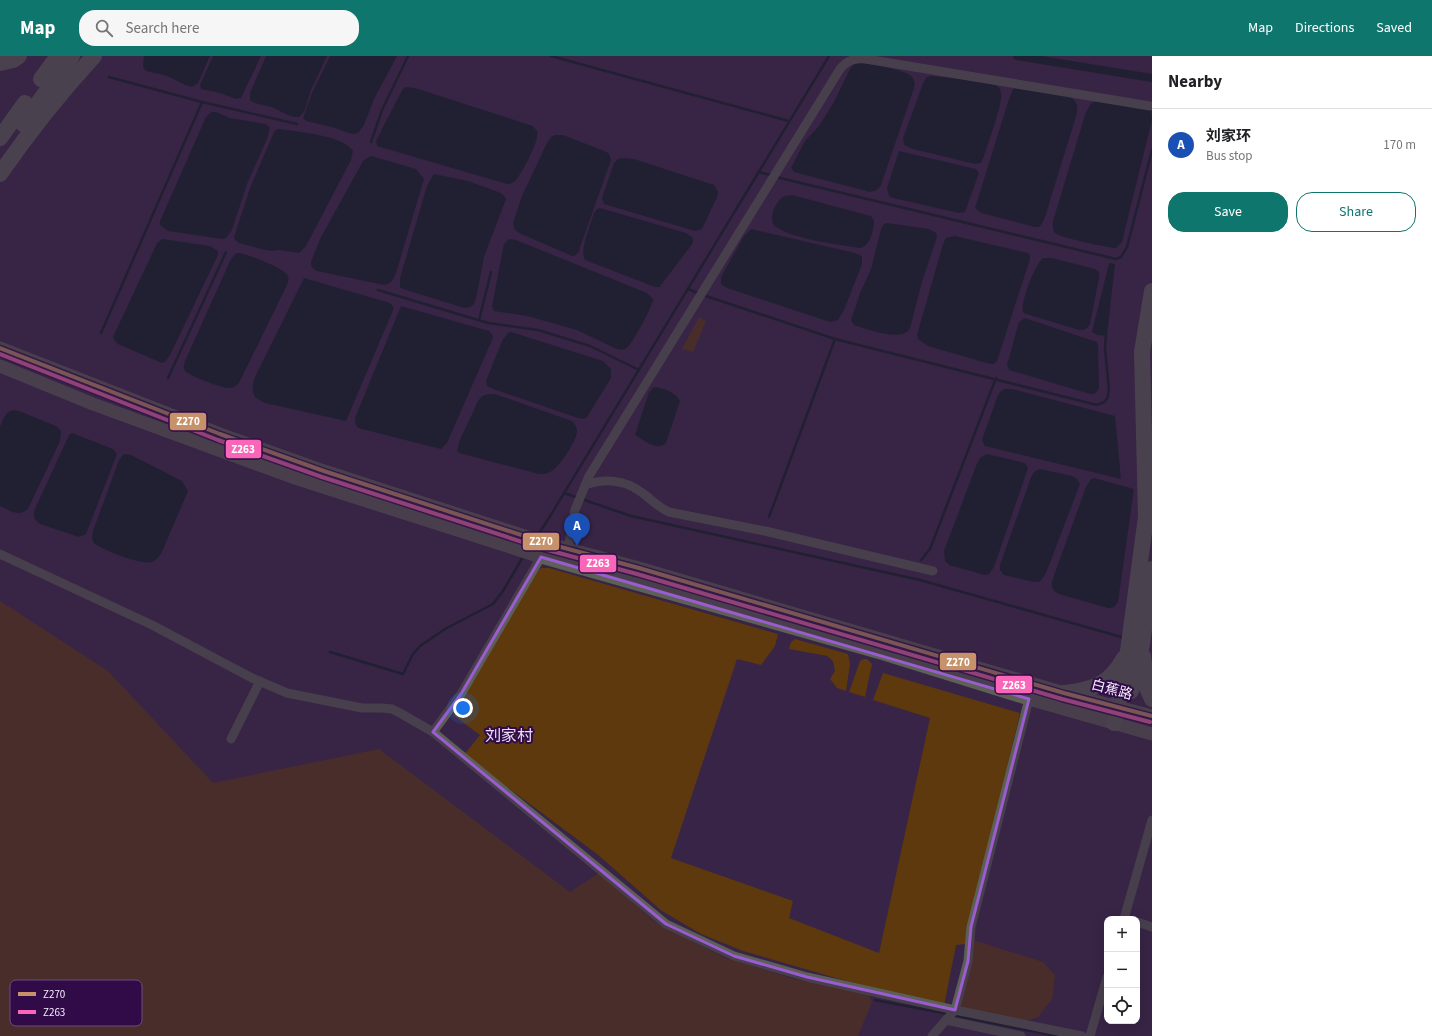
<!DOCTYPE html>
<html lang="en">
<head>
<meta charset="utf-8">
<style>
	:root { --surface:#fff; --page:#f6f6f6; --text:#202124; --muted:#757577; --line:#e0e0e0; --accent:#0f766e }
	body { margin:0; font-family:"Source Sans 3","Noto Sans SC",sans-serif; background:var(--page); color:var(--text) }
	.controls { position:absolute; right:12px; bottom:12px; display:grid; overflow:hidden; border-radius:8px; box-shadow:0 4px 16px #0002 }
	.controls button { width:36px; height:36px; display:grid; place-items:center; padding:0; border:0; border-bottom:1px solid var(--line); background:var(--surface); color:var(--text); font:20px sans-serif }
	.you { position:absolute; left:463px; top:652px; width:14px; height:14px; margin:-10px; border:3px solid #fff; border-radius:50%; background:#1a73e8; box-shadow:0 0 0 6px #1a73e833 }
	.badge { display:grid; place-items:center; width:26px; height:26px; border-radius:50%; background:var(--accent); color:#fff; font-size:13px; font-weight:700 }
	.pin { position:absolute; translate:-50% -33px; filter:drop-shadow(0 1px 2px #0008) }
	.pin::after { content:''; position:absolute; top:21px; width:14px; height:12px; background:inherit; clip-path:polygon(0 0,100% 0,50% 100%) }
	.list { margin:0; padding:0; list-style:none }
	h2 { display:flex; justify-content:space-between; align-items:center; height:52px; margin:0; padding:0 16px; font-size:17px }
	h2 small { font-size:13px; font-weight:400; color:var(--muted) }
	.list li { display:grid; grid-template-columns:26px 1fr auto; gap:12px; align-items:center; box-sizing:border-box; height:72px; padding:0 16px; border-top:1px solid var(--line) }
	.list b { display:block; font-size:15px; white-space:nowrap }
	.list p { margin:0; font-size:13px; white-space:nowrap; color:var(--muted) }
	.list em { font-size:13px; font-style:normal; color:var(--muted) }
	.actions { display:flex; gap:8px; padding:12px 16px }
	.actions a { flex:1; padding:9px 0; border:1px solid var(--accent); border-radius:16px; text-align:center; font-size:14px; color:var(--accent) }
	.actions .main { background:var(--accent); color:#fff }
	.icon { flex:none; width:22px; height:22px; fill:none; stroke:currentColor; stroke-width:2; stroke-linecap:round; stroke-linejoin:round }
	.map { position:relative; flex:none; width:1152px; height:980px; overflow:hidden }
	header { display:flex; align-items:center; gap:24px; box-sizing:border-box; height:56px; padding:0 20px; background:var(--accent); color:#fff }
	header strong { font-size:19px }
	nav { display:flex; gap:22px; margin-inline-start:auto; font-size:14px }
	.search { width:280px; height:36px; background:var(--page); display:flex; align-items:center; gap:10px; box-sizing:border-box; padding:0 14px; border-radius:16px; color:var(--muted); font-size:15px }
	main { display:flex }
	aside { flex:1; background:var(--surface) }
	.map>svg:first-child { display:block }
</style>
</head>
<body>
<header>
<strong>Map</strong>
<div class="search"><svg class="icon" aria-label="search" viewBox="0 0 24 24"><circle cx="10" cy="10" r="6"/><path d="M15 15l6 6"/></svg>Search here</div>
<nav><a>Map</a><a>Directions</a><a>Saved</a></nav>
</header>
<main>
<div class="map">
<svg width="1152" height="980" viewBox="0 0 1152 980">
	<rect width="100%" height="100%" fill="#382446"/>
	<g fill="#5d390d">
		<polygon points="699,261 706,265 693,296 682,293"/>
		<polygon points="541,512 549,512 778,578 775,590 761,609 737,603 671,802 793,845 789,862 879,897 930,662 873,644 883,617 1020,657 966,888 956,889 944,950 843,924 743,895 701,878 662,855 597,798 464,699 480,679 453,659 535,518"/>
		<polygon points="0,545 108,615 213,727 379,693 570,836 599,817 655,866 723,901 794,923 868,937 872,946 858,980 0,980"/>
		<polygon points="795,583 848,598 850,608 846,635 837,632 830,623 835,615 833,605 827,600 789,593 791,586"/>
		<polygon points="863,603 867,603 872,608 865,641 849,636 860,605"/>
		<polygon points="973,884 1043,906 1055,919 1052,943 1038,961 1024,966 963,952 961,949"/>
	</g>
	<g fill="#061a1b">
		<path d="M144,0H210L198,27L192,31C181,29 173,21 163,19C157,17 150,17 145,14L143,10Z"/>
		<polygon points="213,0 261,0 241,42 236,43 220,37 201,33 200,29"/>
		<path d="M266,0H327L311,34L304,56L299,61C289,62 280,54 271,51C264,49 256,49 250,44V37Z"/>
		<polygon points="330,0 397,0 374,43 364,69 358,77 354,78 349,77 335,72 306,65 303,62 312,37"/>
		<path d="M859,7C868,7 905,14 911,20C914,22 914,25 915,29L881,129C879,133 875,135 870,136L794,116L791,112L805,85L819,70L834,46L850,13L854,8Z"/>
		<path d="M932,20L991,26C997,29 1000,31 1001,37C1003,48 988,87 984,100L981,107L975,108L913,93L904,89L903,82L924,25L927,21Z"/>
		<path d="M406,31L415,32L533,70C534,72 536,73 537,75C540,84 522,117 516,124C513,127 511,128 507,128L377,90L376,85L400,38L403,33Z"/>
		<path d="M1017,32L1067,40C1076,43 1078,48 1077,57L1045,161L1043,166L1039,171H1035L981,157L975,152L1009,43L1013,33Z"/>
		<path d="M1096,45L1151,53L1152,64L1122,186L1116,192H1113C1103,190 1061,182 1055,177C1052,173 1053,170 1053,165L1085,59C1088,53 1089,47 1096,45Z"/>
		<polygon points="211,56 216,56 230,62 266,68 270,72 267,83 247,128 232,174 226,182 222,183 168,175 160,169 160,165 206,61"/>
		<path d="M277,73H280C298,76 343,79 353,95L351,104L306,190L299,197L279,194L272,195L265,194L239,187L235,184L234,181L250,132L274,76Z"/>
		<path d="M555,79H563L604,95C609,97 610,99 611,104L578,197L574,200H572L519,177L515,174L513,167L522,140L547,87L551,81Z"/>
		<polygon points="899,95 976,113 979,117 965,156 959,157 893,142 889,140 887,132"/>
		<path d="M371,100L416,113L424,123L396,217C393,224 391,228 384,229L317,215C313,213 311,211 311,206L320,183L363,105L367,102Z"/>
		<polygon points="623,102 634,103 714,129 718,136 717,141 702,173 695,175 604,148 602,142 614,107 618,103"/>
		<path d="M434,118L468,125L501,137L504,140L506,143L484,201L476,243C474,249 471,252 464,252L400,232V222L427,130Z"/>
		<path d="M792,139L871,160L874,165C874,173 870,191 860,192C836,188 796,184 776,171C767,165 775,146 783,141C785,139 789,140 792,139Z"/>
		<path d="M600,152L686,177L693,182V187L661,229L660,231H655L585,204C579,195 591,167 594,157L597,153Z"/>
		<path d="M887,167L929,173L936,177L937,181L922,226L910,272C903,287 867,273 854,269L851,264L860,237L871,213L881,173L884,168Z"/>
		<polygon points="751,173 855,197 862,200 862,208 844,254 838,264 830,266 727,232 721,228 721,221 744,180"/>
		<polygon points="955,180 1028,197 1030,200 1030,203 997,305 994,308 990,308 928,290 918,283 917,279 943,188 946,182"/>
		<polygon points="162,183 210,190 218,195 218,199 170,299 165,306 162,307 118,288 115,285 113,281 157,187"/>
		<path d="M509,183L516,184L647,237L653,243C653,250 632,288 627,292C624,294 621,294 617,293L577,274L527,260L494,255L492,250L504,188Z"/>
		<path d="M238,197C247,198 284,212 288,220C289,223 288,226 287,229L239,327C236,329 234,332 230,332C224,333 190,320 185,315C183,312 184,309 185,305L230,205L235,198Z"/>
		<path d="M1043,202H1052L1095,213C1099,216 1100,217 1099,222L1090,268C1087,273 1085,274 1079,274L1026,258L1023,256C1020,247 1035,208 1043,202Z"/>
		<polygon points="1109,207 1115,208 1107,280 1098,279 1092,276"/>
		<path d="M304,222L390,247L394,252L346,365L265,347C252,341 251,337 254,323Z"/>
		<polygon points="401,250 489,275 493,280 492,284 447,387 441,393 358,372 355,367 355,362"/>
		<path d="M1025,262L1097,286L1098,290L1099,332C1097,337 1095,338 1090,338L1009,314L1007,309L1019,266Z"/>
		<polygon points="511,276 603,305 611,313 611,322 587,361 584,363 578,362 493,333 487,330 486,325 502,285 508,277"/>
		<path d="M654,331C663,332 676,336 680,345L666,387C657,396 644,384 635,379L649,336Z"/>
		<polygon points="1005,333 1012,333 1115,360 1121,423 985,390 982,384 998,339 1001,335"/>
		<path d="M488,338H495L572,365C575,368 577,371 577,376C576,386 558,414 548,417C545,418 542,418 539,418L459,397L457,395L460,384L478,345L482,340Z"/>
		<path d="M13,354L19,355L56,370L61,375L60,385L28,453C19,461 10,455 0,450V371C3,364 5,356 13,354Z"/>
		<path d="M72,377L113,393L117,398L88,473L86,478L79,481L40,468C35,464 33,462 34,455L69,379Z"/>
		<path d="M124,398L131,399L182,425L188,435L161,498C158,501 156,505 151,506C141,509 102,494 94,487L92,482L93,475L119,404Z"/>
		<polygon points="987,398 1025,407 1028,412 994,511 989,518 985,519 949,509 945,505 944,495 976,410 980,402"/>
		<path d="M1040,413L1072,420L1076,422L1080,428L1046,517L1043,522L1039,526H1034L1004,519L1000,514V509L1029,427C1031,420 1033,415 1040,413Z"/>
		<path d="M1094,422L1134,433L1118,546C1115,551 1113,552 1108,552L1059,538C1053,535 1051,532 1052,525L1086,431L1091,423Z"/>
	</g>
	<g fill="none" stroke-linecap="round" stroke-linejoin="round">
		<g stroke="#061a1b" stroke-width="2.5">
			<polyline points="551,0 789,65"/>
			<polyline points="109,21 202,46 297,68"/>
			<polyline points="371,86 382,54 408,0"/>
			<polyline points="758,116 771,119"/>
			<polyline points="776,121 1116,203 1121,201 1127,191 1152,94"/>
			<polyline points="688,233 698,237"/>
			<polyline points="378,234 488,267 538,274 590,290 639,314"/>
			<polyline points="703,239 835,283 1097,349 1104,346 1107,343 1109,334 1105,293 1106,277"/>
			<polyline points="479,264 491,216"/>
			<polyline points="101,277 202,46"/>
			<polyline points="168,322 226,196"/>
			<polyline points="564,437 631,460 920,524 1125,582"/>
			<polyline points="769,461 835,283"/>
			<polyline points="537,480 549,462 829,0"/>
			<polyline points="921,504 930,493 996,322"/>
			<polyline points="330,596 403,618 413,598 420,590 445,573 493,548 503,535 524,499"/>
			<polyline points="875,944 948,958"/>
			<polyline points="952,959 1056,980"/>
		</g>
		<polyline stroke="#061a1b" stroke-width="8" points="1017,0 1152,22"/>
		<g stroke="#5c5f57" stroke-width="9">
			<path d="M585,429C605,422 625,424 641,436C651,443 658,451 669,456L765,475L933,515"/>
			<path d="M568,493L575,454L589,420L840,13C848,4 854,2 866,3L1150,50"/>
			<polyline points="0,498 152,569 252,622 287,637 362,652 382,652 392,653 400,657 433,676 666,868 734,900 807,921 955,954 1082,980"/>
			<polyline points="433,676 461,638 541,501 546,487"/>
			<polyline points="231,683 260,625"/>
			<polyline points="1124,863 1152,764"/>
			<polyline points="1137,866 1152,871"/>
			<polyline points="946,964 1021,980"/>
			<polyline points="932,980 955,954 968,905 971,871 1029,643"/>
			<polyline points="1090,980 1107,921"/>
		</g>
		<g stroke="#5d6155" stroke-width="13">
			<polyline points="0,292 220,378 324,415 546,487 639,512 1064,637 1152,660"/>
			<polyline points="0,310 93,348 295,422 541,501 884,598 1029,643 1152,678"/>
		</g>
		<g stroke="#61645a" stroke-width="16">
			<polyline points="0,7 13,4 19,0"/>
			<polyline points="41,23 58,0"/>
			<polyline points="23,68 72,0"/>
			<polyline points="0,82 25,47"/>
			<path d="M0,118C29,76 60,37 94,0"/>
			<polyline points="1143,600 1147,632 1152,643"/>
			<polyline points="1131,635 1142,588 1152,513"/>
			<path d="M1064,637C1093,634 1110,628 1124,602"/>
			<polyline points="1114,667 1128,595 1146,461 1142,296 1152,235"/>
		</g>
		<defs>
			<polyline id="bus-1" points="0,292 220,378 324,415 546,487 639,512 1064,637 1152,660"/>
			<polyline id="bus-2" points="0,298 218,384 322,421 544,493 637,518 1062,643 1150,666"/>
		</defs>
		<use href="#bus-1" stroke="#300b48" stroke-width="7"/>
		<use href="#bus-2" stroke="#300b48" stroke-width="7"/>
		<use href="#bus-1" stroke="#c7916a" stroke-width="4"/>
		<use href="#bus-2" stroke="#fa66b7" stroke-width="4"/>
	</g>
	<path d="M0 0H1152V980H0ZM541,501L1029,643L971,871L968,905L955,954L807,921L734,900L666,868L433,676L461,638Z" fill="#382446" fill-opacity=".55" fill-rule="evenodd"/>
	<path fill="none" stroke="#9a5cce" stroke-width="3" stroke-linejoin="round" d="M541,501L1029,643L971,871L968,905L955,954L807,921L734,900L666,868L433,676L461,638Z"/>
	<g text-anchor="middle" stroke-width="4" stroke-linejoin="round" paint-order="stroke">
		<g font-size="14" fill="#f5edfc" stroke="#300b48">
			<text transform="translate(1112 633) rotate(15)" y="5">白蕉路</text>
		</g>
		<g font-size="16" fill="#e9daf8" stroke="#300b48">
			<text x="509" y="685">刘家村</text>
		</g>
	</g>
	<rect x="10" y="924" width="132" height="46" rx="6" fill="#300b48" stroke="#6b4f7e" stroke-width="1"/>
	<rect x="18" y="936" width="18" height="4" fill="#c7916a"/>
	<rect x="18" y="954" width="18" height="4" fill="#fa66b7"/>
	<g font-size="11" fill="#f5edfc">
		<text x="43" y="942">Z270</text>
		<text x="43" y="960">Z263</text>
	</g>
	<g stroke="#300b48" stroke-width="1.5">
		<rect x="169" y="356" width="38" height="19" rx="4" fill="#c7916a"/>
		<rect x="225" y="383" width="37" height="20" rx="4" fill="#fa66b7"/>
		<rect x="522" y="476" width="38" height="19" rx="4" fill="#c7916a"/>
		<rect x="579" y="498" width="38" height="19" rx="4" fill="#fa66b7"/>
		<rect x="939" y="596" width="38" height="19" rx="4" fill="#c7916a"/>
		<rect x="995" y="619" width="38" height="19" rx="4" fill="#fa66b7"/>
	</g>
	<g font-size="11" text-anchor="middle" font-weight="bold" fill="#fff">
		<text x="188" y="369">Z270</text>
		<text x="243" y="397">Z263</text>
		<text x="541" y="489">Z270</text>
		<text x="598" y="511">Z263</text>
		<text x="958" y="610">Z270</text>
		<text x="1014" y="633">Z263</text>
	</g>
</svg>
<div class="controls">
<button>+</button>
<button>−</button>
<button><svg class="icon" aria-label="locate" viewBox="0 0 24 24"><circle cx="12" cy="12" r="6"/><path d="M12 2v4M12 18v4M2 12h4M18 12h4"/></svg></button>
</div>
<div class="you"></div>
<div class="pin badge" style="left:577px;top:490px;background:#1a4fb4">A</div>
</div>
<aside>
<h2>Nearby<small></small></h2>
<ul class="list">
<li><span class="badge" style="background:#1a4fb4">A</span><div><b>刘家环</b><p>Bus stop</p></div><em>170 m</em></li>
</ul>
<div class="actions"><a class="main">Save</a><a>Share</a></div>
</aside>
</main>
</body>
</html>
